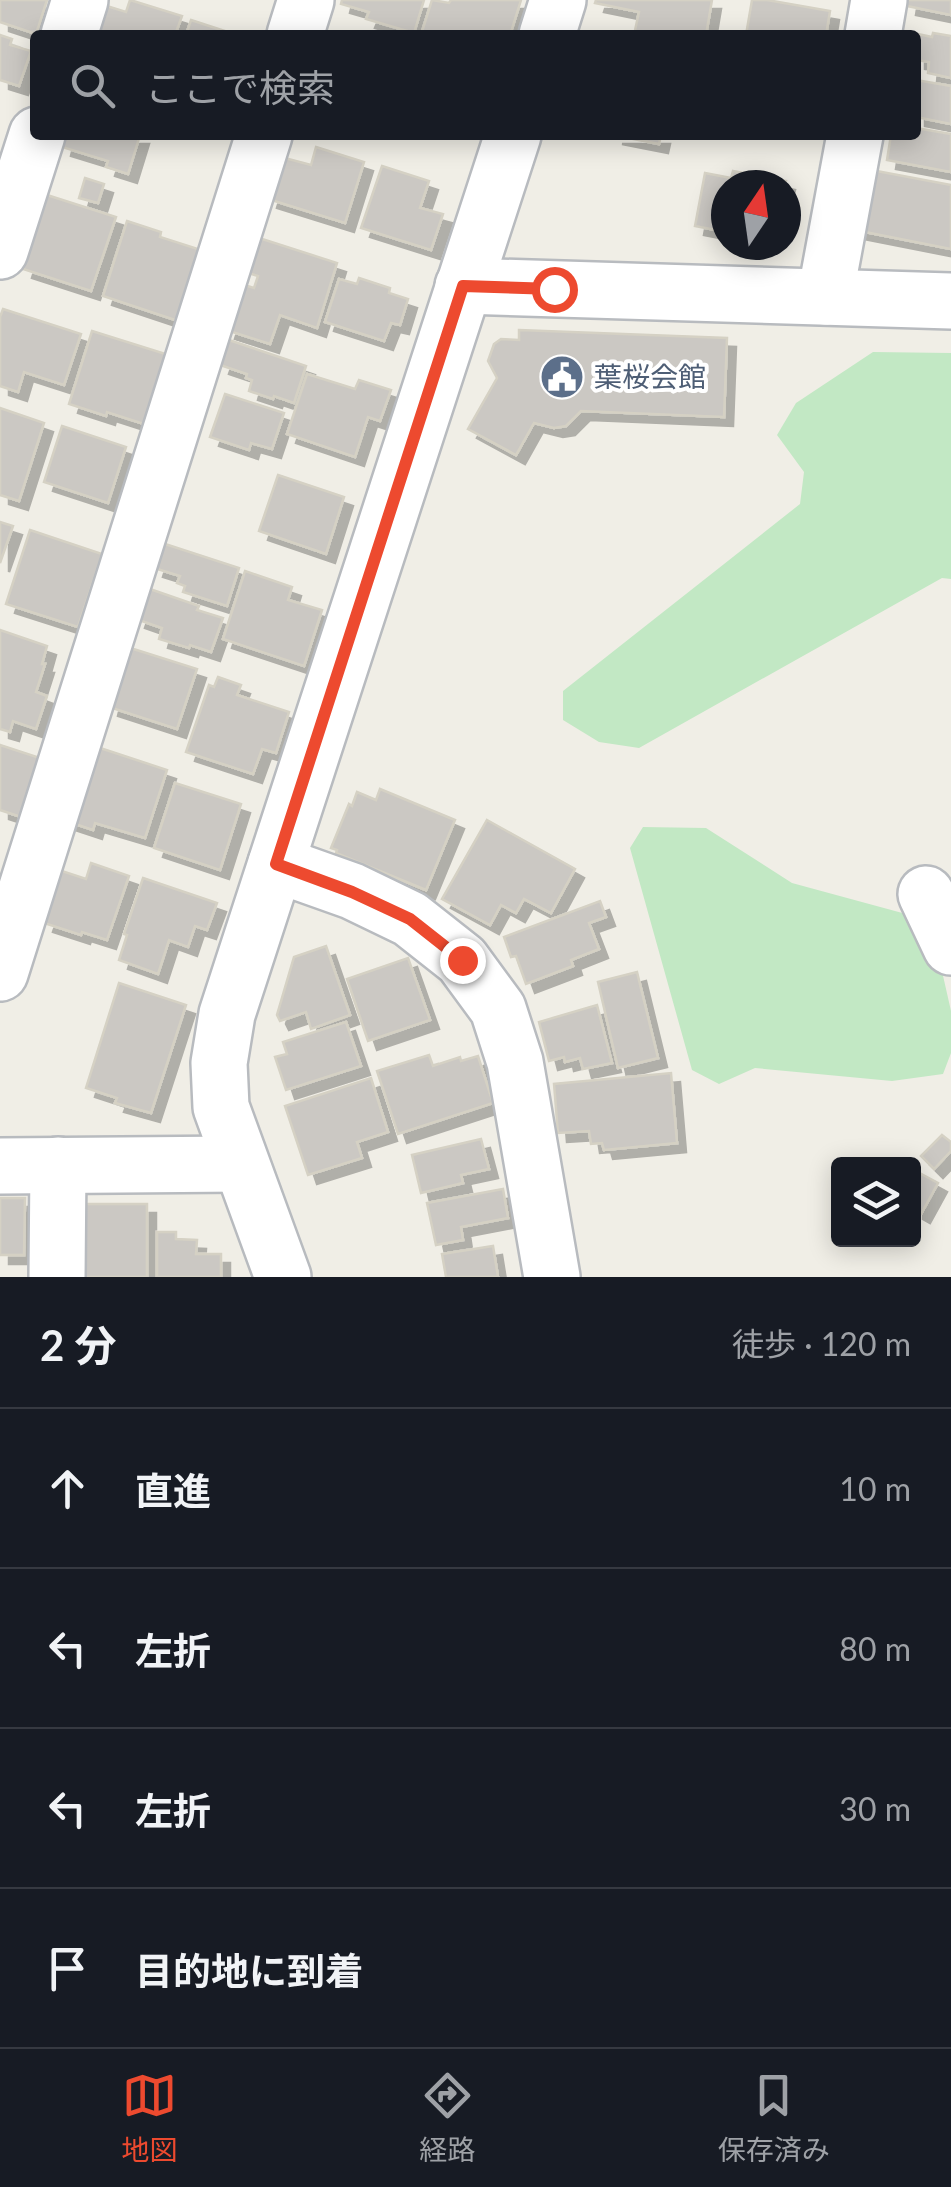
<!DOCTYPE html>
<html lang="ja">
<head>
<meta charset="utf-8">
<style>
	:root { --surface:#171b24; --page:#20242c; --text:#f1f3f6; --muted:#9ea1a6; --line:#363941; --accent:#ed4a2f }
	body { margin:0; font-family:Lato,"Noto Sans JP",sans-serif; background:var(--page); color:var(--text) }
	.controls { position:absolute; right:30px; bottom:30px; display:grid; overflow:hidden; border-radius:10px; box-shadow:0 5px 25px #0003 }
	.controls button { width:90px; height:90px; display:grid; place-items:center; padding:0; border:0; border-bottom:2px solid var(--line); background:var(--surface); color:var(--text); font:50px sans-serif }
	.compass { position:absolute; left:711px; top:170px; width:90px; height:90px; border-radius:50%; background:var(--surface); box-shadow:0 5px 25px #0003; rotate:13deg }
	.stop { position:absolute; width:30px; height:30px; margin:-22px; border:8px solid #ed4a2f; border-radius:50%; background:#fff }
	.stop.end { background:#ed4a2f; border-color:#fff; box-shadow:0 2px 10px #0008 }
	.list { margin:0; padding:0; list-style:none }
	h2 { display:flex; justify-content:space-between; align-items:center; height:130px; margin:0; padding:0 40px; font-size:42px }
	h2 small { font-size:32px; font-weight:400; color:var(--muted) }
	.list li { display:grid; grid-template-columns:65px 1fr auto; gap:30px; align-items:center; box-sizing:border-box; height:160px; padding:0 40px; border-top:2px solid var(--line) }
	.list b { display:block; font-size:38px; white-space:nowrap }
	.list em { font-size:32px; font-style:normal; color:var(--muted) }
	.icon { flex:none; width:55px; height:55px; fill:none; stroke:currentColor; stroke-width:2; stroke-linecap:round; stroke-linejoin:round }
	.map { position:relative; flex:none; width:951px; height:1277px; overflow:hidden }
	.search { position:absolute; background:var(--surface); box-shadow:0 5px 25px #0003; left:30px; right:30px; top:30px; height:110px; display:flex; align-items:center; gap:25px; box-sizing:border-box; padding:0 35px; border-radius:10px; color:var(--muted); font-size:38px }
	.sheet { height:770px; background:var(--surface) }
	nav { display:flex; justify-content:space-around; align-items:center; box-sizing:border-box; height:140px; border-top:2px solid var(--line); background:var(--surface); font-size:28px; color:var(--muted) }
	nav a { display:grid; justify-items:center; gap:5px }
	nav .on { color:var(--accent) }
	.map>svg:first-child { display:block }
</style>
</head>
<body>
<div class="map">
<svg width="951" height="1277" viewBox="0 0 951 1277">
	<defs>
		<filter id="shadow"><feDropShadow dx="9" dy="9" stdDeviation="0" flood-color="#0004"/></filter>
	</defs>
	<rect width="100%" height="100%" fill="#f0eee6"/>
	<g fill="#c2e8c4">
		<polygon points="873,352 951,353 951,579 942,578 639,748 599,742 563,720 563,691 800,504 804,472 777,435 796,403"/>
		<polygon points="643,827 706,828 792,883 906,914 939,958 951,1011 951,1053 943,1074 892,1081 755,1068 719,1084 692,1070 630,848"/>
	</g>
	<g fill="#cbc8c3" stroke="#d5d1c4" stroke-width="2.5" filter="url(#shadow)">
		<polygon points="0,0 47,0 36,34 0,22"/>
		<polygon points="130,0 182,16 175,35 97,35 107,6 126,12"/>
		<polygon points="342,0 424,0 414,33 366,19 369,12 341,4"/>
		<polygon points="432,0 449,3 451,0 521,0 510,35 421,35"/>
		<polygon points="596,0 712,0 706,35 634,35 639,12 595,3"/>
		<polygon points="752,0 767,0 830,11 826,35 746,35"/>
		<polygon points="908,0 951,0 951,15 907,6"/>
		<polygon points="191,20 237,35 186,35"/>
		<polygon points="894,29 932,37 933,33 951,36 951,78 928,73 929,62 916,60 916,35 892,35"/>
		<polygon points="0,35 12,39 10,45 31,51 19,86 0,80"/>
		<polygon points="916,80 951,86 951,124 916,117"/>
		<polygon points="916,128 951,134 951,172 887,160 891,135 916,135"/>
		<polygon points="65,135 140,135 128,174 106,167 108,161 62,147"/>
		<polygon points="613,135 661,135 659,144"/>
		<polygon points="316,147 364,162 345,223 268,199 281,157 311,165"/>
		<polygon points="382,166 429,181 420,208 443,214 431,250 361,228"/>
		<polygon points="866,169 951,185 951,249 855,230"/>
		<polygon points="733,171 786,181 785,185 726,185 726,232 695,226 705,173 731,178"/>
		<polygon points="85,178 104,184 98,203 79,198"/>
		<polygon points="47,195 116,217 91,291 23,269"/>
		<polygon points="127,221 161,232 160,237 201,250 181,322 103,296"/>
		<polygon points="259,238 337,263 317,328 280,315 270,344 226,330 241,284 254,288 258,276 248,273"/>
		<polygon points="359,278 390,288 389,293 408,299 400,325 391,323 384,341 325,322 339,279 357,284"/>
		<polygon points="3,309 81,334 64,385 24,372 18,392 0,386 0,317"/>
		<polygon points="519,330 727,338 724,417 581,411 566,426 554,428 534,423 516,455 468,429 497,378 488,361 494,344 501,339 519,340"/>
		<polygon points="92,331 172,356 150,426 107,412 106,416 69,404"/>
		<polygon points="229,340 306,366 294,403 274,396 273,399 249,391 252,380 246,378 247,374 220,365"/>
		<polygon points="307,374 355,389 359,380 391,390 380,421 368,417 355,457 287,434"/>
		<polygon points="225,394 284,413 272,449 251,443 249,450 210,437"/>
		<polygon points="0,408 44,423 19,501 0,495"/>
		<polygon points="62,426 126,447 108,503 44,482"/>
		<polygon points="278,475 344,497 326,554 259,531"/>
		<polygon points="0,522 13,526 0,563"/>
		<polygon points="30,530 102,554 78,627 6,604"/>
		<polygon points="162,543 239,568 227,606 183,592 185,586 177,583 180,576 154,568"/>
		<polygon points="245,571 292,587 288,600 322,610 304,666 223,639"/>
		<polygon points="147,588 199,606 197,610 223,618 211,652 190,645 189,648 159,639 162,628 136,619"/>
		<polygon points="0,630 47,646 42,664 45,664 36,692 47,696 36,729 13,721 10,732 0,729"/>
		<polygon points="124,646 197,669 177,729 109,707"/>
		<polygon points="218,677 241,685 237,695 289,712 276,753 262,749 253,774 186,752 209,685 214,687"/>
		<polygon points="0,745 40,758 21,817 0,810"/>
		<polygon points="91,745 167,770 145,838 95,823 93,830 66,821"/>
		<polygon points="175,783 241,804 220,870 154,848"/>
		<polygon points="380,789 455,820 426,890 336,853 337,850 331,848 349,804 352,806 357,792 376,800"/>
		<polygon points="487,820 575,869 551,913 524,899 516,913 501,905 490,925 442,899"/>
		<polygon points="91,863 129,876 107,940 82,932 81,935 44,923 62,871 86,879"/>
		<polygon points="143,878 217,903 207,930 195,926 188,947 169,940 158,974 119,960 127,935 124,934"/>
		<polygon points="600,901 606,917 589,923 599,949 571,960 573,966 526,984 516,956 511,957 504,937"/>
		<polygon points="326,946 350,1015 311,1029 306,1012 280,1021 277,1015 294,957"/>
		<polygon points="408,958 430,1020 368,1041 347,979"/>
		<polygon points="637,972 658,1058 618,1068 598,982"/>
		<polygon points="119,983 186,1005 151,1113 115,1103 117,1098 86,1088"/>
		<polygon points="597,1005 612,1063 583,1069 580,1058 565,1062 564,1057 549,1061 539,1022"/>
		<polygon points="346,1022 361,1066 286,1090 275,1057 287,1054 283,1042"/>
		<polygon points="429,1055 433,1066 460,1057 461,1061 478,1056 493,1103 398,1134 377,1071"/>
		<polygon points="671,1073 677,1143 604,1150 602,1143 591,1144 589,1131 558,1133 554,1084"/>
		<polygon points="371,1078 388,1132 357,1142 362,1158 308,1175 285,1106"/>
		<polygon points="942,1135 951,1142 951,1151 934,1169 921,1156"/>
		<polygon points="481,1139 489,1169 461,1175 463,1183 421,1193 412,1155"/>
		<polygon points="914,1170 938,1183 921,1214 914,1210"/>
		<polygon points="503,1189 508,1218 461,1227 463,1240 436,1245 427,1203"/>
		<polygon points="0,1198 25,1198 24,1255 0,1255"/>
		<polygon points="85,1204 147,1204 147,1277 84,1277"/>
		<polygon points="157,1232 176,1232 176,1239 197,1240 196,1254 221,1254 221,1277 157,1277"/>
		<polygon points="493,1246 498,1277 446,1277 442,1254"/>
	</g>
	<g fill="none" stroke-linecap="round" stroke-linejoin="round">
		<defs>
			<g id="minor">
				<polyline points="69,35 80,0"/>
				<polyline points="295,35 306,0"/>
				<polyline points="547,35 558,0"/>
				<polyline points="873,35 879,0"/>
				<polyline points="0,251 37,135"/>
				<polyline points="463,286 951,301"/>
				<polyline points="825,297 855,135"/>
				<polyline points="276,864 352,891 410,919 462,960 498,1009 515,1062 552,1277"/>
				<polyline points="926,894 951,947"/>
				<polyline points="0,973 264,135"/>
				<polyline points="0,1166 241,1164"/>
				<polyline points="57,1277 58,1165"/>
				<polyline points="283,1277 221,1107 219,1063 227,1014 513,135"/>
			</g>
		</defs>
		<use href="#minor" stroke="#b8bbbf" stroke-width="60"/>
		<use href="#minor" stroke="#fff" stroke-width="55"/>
	</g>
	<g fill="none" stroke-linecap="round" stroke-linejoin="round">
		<polyline stroke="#ed4a2f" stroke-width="12" points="462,960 410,919 352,892 276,864 463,286 554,289"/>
	</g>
	<defs>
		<symbol id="civic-disc" viewBox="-11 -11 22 22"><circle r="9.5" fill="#5c6f8a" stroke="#fff"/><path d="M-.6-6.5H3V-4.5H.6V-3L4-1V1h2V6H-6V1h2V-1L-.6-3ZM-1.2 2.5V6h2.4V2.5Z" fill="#fff"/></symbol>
	</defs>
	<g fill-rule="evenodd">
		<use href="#civic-disc" x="537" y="352" width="50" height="50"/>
	</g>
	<g text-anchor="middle" stroke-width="8" stroke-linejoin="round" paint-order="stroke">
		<g font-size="28" fill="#4e5e75" stroke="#fff" text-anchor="start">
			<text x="594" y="387">葉桜会館</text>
		</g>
	</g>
</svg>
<div class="controls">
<button><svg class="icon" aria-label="layers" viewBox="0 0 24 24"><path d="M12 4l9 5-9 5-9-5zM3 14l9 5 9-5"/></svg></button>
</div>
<svg class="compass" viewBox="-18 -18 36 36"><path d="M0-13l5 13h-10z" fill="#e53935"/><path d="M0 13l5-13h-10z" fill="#9ea1a6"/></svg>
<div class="stop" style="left:554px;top:289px"></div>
<div class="stop end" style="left:462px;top:960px"></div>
<div class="search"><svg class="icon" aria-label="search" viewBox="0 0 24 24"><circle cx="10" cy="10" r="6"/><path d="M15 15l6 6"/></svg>ここで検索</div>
</div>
<section class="sheet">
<h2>2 分<small>徒歩 · 120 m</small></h2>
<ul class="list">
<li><svg class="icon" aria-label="ahead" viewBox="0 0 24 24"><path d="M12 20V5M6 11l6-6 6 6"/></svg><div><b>直進</b></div><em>10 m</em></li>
<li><svg class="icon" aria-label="left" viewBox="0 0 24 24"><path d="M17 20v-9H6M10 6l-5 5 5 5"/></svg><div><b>左折</b></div><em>80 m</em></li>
<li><svg class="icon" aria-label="left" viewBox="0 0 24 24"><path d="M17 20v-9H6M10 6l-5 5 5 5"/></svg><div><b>左折</b></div><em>30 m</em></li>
<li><svg class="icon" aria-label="arrive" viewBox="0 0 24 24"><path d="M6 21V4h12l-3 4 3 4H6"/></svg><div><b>目的地に到着</b></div></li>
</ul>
</section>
<nav>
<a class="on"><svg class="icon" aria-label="map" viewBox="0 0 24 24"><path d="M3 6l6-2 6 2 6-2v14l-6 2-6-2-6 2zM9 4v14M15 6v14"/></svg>地図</a>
<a><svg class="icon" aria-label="directions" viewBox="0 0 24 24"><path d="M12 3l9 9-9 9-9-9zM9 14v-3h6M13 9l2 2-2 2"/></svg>経路</a>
<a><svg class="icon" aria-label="saved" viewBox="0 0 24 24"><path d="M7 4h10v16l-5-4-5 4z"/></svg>保存済み</a>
</nav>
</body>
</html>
